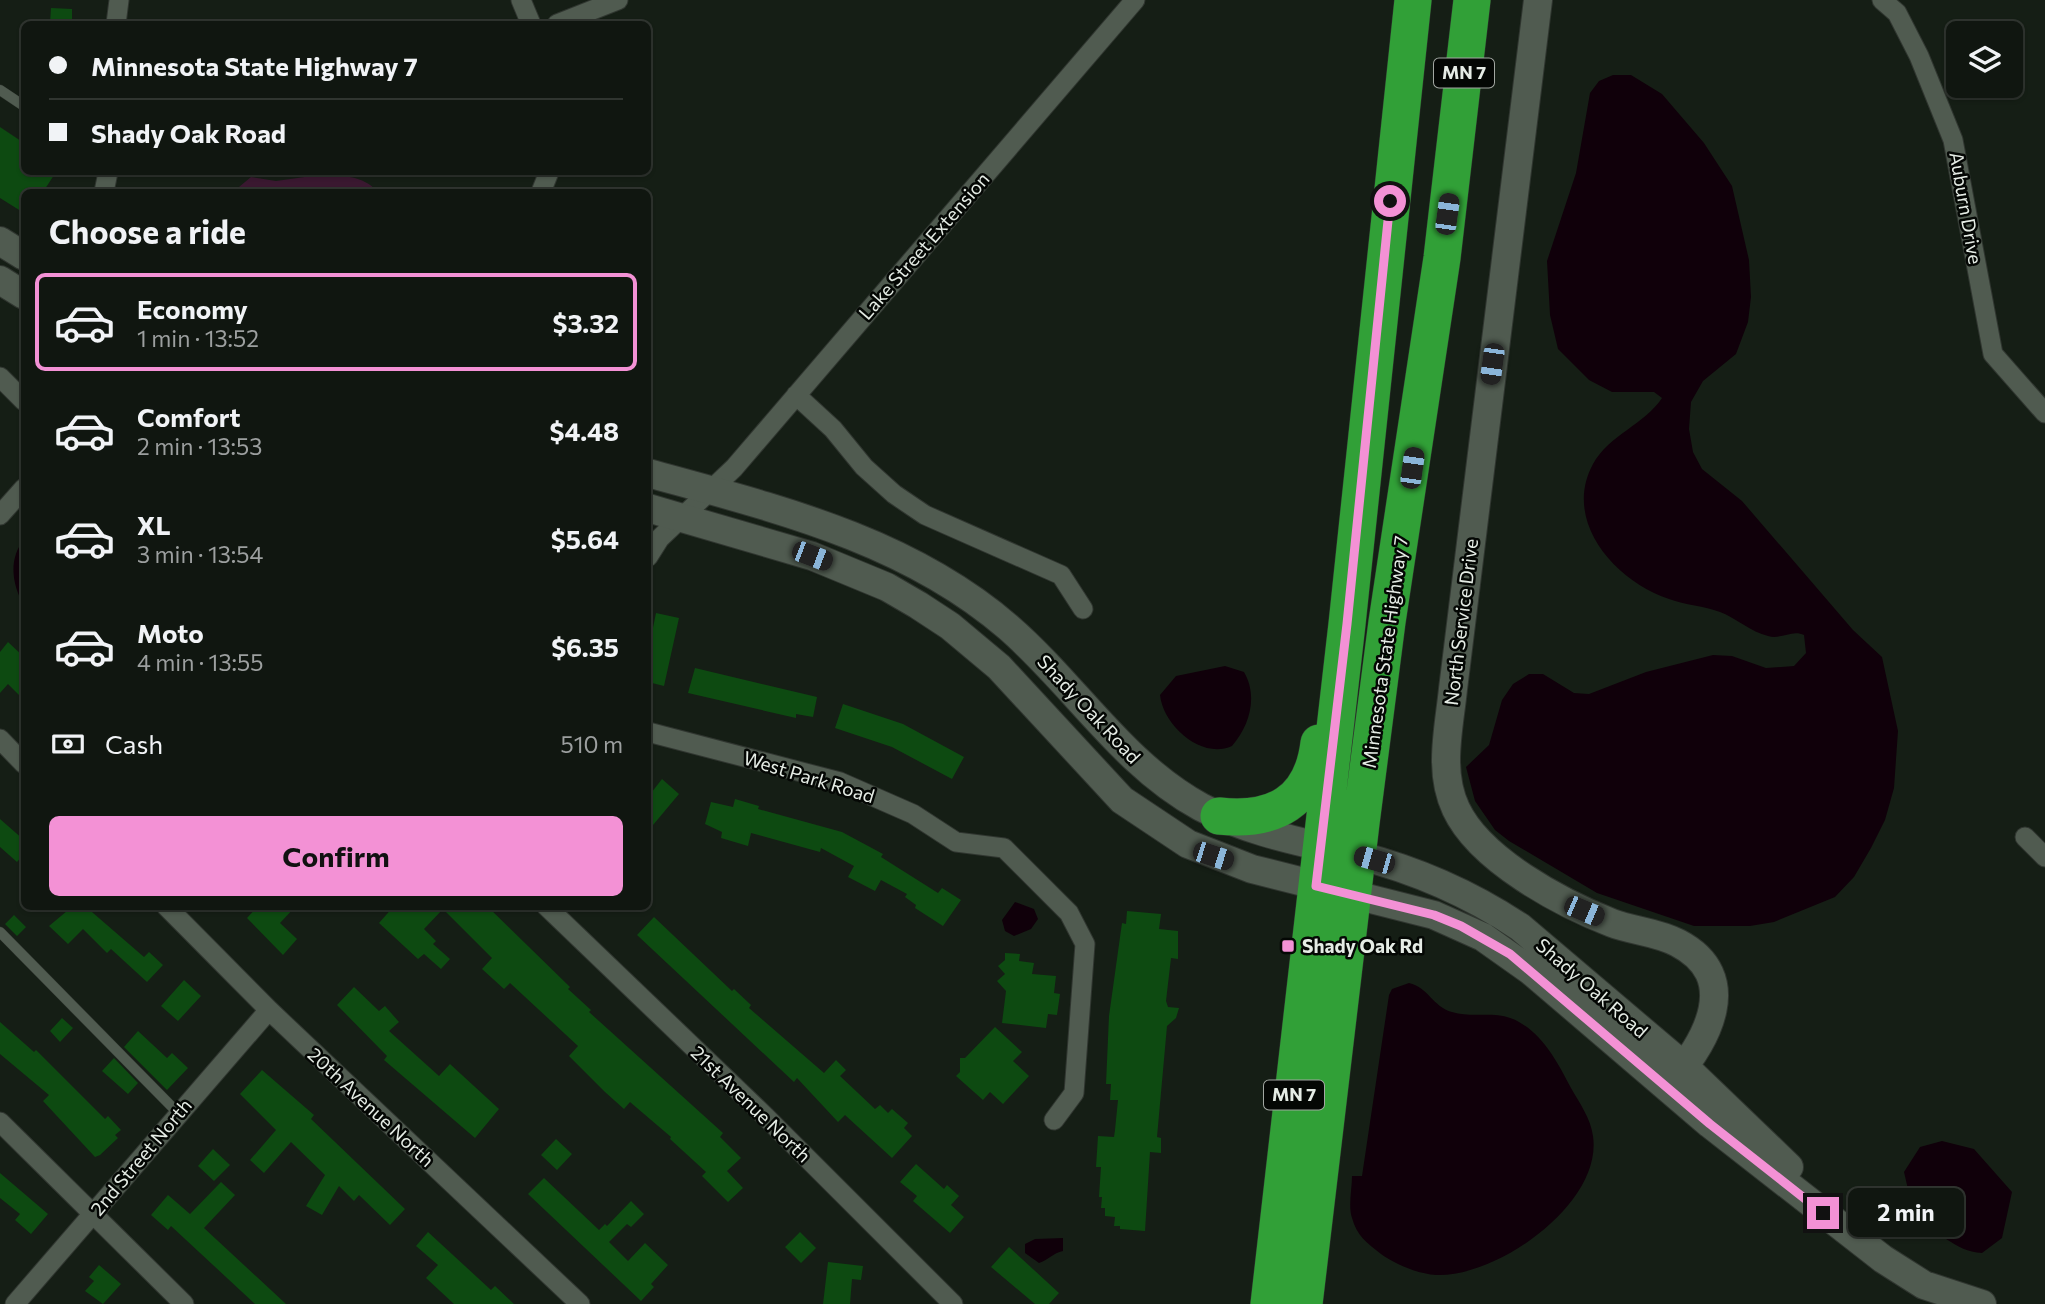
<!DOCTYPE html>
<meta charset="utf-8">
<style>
:root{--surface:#101610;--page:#191f19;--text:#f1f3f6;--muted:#9c9f9f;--line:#303530;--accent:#f391d5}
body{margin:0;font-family:Commissioner,sans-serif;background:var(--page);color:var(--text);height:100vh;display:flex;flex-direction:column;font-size:26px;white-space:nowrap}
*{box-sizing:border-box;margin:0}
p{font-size:23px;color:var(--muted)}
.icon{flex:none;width:38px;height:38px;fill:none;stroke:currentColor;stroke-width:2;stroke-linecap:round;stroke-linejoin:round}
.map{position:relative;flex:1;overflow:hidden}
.side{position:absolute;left:21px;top:189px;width:630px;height:721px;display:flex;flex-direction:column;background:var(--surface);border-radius:10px;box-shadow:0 2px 5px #0004,0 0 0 2px var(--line)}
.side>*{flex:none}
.hud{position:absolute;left:21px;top:21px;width:630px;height:154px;border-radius:10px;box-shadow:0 2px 5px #0004,0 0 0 2px var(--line);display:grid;align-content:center;height:154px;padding:0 28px;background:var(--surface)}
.tools{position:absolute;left:1946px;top:21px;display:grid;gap:14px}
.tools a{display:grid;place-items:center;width:77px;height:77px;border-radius:10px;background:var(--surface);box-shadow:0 2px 5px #0004,0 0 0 2px var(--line);font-size:35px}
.end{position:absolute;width:32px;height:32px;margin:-16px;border:9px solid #f391d5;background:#111;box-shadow:0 0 0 4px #111}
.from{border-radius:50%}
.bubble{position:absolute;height:49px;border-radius:10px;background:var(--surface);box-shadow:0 2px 5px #0004,0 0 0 2px var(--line);font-size:23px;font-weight:700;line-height:49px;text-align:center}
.car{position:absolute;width:21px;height:42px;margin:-21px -10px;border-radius:9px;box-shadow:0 0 5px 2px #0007;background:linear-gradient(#222 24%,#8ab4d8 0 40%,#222 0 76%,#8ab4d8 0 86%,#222 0)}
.hud b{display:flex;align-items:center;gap:24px;height:66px;font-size:26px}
.hud b+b{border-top:2px solid var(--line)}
.hud i{width:18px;height:18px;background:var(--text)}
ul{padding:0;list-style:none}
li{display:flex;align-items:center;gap:21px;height:98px;margin:0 14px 10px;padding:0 14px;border:4px solid transparent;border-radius:10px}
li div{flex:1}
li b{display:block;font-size:26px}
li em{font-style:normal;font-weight:700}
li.on{border-color:var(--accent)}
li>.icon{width:63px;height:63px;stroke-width:1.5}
h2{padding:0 28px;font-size:32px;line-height:84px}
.pay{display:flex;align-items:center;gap:18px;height:77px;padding:0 28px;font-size:26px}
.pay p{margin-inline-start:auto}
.cta{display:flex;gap:14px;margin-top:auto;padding:14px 28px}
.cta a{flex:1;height:80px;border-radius:10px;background:var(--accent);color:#111;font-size:28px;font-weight:700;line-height:80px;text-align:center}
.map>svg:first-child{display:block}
</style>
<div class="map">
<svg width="2045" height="1304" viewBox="0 0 2045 1304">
<rect width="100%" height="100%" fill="#151e15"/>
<path fill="#3a1830" d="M 319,175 C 341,175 363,175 378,192 L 233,192 L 251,177 L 276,181 Z"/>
<path fill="#10000a" d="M 1613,75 L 1631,75 L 1662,94 L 1704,143 L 1732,186 L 1749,260 L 1751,297 L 1748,322 L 1736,354 L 1703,381 L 1691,402 L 1689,429 L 1693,452 L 1702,469 L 1742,501 L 1853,630 L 1882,657 L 1898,731 L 1894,788 L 1885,820 L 1871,848 L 1854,877 L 1835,897 L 1774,922 L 1750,926 L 1694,926 L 1597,893 L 1509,841 L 1495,830 L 1475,801 L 1466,767 L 1489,745 L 1502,700 L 1513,684 L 1529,674 L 1543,674 L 1574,693 L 1589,694 L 1646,672 L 1713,655 L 1732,656 L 1766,668 L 1794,666 L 1806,653 L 1804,635 C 1792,629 1781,640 1768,636 C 1751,632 1736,618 1720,612 C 1704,606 1685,605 1669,599 C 1615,581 1562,521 1593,464 C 1609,435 1645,424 1662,398 L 1654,392 L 1612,392 L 1589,380 L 1558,349 L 1550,315 L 1547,261 L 1576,173 L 1590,93 L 1599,81 Z
M 24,539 L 24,606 C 12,584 8,560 24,539 Z
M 1225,666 L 1244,672 C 1258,696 1250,725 1232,746 C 1201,760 1163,725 1160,695 L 1176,676 Z
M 1015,902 L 1034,909 L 1038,919 L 1031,929 L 1014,936 L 1005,931 L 1002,920 Z
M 1409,983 C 1428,987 1433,1007 1452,1012 C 1475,1019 1497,1009 1519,1022 C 1544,1036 1558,1063 1571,1088 C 1579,1102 1591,1119 1593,1136 C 1603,1204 1496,1278 1436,1275 C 1418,1274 1395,1264 1381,1254 C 1367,1243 1357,1236 1352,1218 C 1348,1206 1352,1189 1352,1176 L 1362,1176 L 1389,995 L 1392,989 Z
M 1942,1141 L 1974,1149 L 2012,1192 L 2002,1238 L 1982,1253 C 1967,1252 1959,1247 1946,1239 C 1912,1218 1913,1210 1904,1172 L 1920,1147 Z
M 1063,1238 L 1063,1251 C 1053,1253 1048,1260 1039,1263 L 1025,1253 L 1025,1244 L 1035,1239 Z"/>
<path fill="#0d4a11" d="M 51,8 L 72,9 L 72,24 L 50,24 Z
M 0,127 L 24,143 L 24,172 L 56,172 L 43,192 L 24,192 L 24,213 L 0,198 Z
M 656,613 L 679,618 L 664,686 L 648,682 L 648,652 Z
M 8,642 L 24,657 L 24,700 L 8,684 L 0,693 L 0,652 Z
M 695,668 L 817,697 L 813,717 L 796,714 L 796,718 L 688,693 Z
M 843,704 L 903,724 L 964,757 L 952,779 L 892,747 L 835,728 Z
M 662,779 L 679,794 L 648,831 L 648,797 Z
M 735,799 L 759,806 L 758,809 L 842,832 L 883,854 L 881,857 L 938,893 L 942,888 L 961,900 L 943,926 L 915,908 L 916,905 L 905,897 L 907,894 L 881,880 L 875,891 L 848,877 L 854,866 L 821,848 L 820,852 L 751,833 L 748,846 L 721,838 L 722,832 L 705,824 L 711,802 L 733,807 Z
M 0,819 L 24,840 L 24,854 L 17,862 L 0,847 Z
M 73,906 L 85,906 L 144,957 L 149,952 L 163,965 L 147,982 L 111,949 L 107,953 L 83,929 L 68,944 L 49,926 Z
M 258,906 L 296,906 L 280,923 L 297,939 L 283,955 L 247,918 Z
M 394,906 L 487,906 L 570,987 L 568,989 L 591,1010 L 589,1012 L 723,1133 L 720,1137 L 741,1158 L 727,1171 L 743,1188 L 728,1202 L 702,1176 L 706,1172 L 670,1139 L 671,1137 L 630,1102 L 624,1109 L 605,1092 L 569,1056 L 578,1046 L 510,983 L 504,989 L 482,969 L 492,958 L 443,909 L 424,929 L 436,941 L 433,944 L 450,959 L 441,969 L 424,954 L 418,959 L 379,923 Z
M 1127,911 L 1161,914 L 1159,929 L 1178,931 L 1178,959 L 1171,958 L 1166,1001 L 1168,1007 L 1179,1008 L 1176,1018 L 1167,1026 L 1157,1137 L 1161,1138 L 1161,1153 L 1150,1152 L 1145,1231 L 1120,1229 L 1120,1226 L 1114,1226 L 1115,1217 L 1105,1216 L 1105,1208 L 1101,1208 L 1102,1197 L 1099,1197 L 1101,1167 L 1096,1167 L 1098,1136 L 1114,1137 L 1115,1130 L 1118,1100 L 1110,1100 L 1111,1084 L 1106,1084 L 1109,1016 L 1122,923 L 1126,924 Z
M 14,915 L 26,927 L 17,936 L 5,924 Z
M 654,917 L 732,991 L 734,989 L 751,1005 L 749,1008 L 824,1073 L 836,1060 L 846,1070 L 840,1076 L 875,1109 L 880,1105 L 888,1113 L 892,1109 L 908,1123 L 904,1128 L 912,1136 L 892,1158 L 845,1115 L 838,1122 L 797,1078 L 794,1082 L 637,935 Z
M 1005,953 L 1020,954 L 1019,961 L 1034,963 L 1032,974 L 1056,976 L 1054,993 L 1060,994 L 1057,1015 L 1048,1014 L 1046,1028 L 1002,1023 L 1006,991 L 997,981 L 1005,974 L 998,966 L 1005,960 Z
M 184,980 L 201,996 L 178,1021 L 161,1006 Z
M 354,987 L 379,1011 L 385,1006 L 399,1022 L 389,1031 L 439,1076 L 450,1064 L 499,1109 L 475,1138 L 384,1060 L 387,1056 L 337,1005 Z
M 62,1018 L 73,1028 L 60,1042 L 50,1031 Z
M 0,1022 L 34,1052 L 36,1050 L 105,1119 L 108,1116 L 121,1130 L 115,1135 L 118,1138 L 100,1155 L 95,1157 L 43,1101 L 49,1095 L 0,1054 Z
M 995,1027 L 1022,1052 L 1013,1061 L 1029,1076 L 1003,1104 L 990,1092 L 983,1100 L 956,1076 L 960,1072 L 960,1058 L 965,1058 Z
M 138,1031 L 167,1058 L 172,1053 L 188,1068 L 167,1090 L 124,1047 Z
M 114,1058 L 138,1083 L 128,1094 L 102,1071 Z
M 262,1070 L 314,1115 L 311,1119 L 405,1209 L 390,1225 L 359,1195 L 354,1201 L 339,1186 L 322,1215 L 306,1206 L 325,1175 L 291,1142 L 264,1173 L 250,1160 L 276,1130 L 240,1094 Z
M 556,1139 L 572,1154 L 557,1170 L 541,1155 Z
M 213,1149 L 230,1165 L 214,1181 L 198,1166 Z
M 916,1164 L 944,1189 L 947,1185 L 959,1196 L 951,1205 L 964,1217 L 950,1233 L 913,1201 L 917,1196 L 900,1182 Z
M 0,1173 L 48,1214 L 31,1234 L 15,1220 L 20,1214 L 0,1198 Z
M 544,1178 L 599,1230 L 605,1224 L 607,1226 L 631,1201 L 644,1214 L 631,1227 L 627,1224 L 609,1242 L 628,1261 L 645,1243 L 668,1265 L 651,1284 L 654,1287 L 641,1301 L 528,1194 Z
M 221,1182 L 235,1195 L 204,1228 L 286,1304 L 255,1304 L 171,1226 L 168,1230 L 151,1215 L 168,1195 L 190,1214 Z
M 428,1232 L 491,1290 L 495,1286 L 514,1304 L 454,1304 L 426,1278 L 438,1265 L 416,1246 Z
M 800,1232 L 816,1248 L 801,1263 L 785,1247 Z
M 1009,1247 L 1059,1293 L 1049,1304 L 1035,1304 L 991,1267 Z
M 828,1262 L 863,1266 L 861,1280 L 852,1279 L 850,1304 L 823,1304 Z
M 99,1265 L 121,1284 L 103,1304 L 85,1291 L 94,1281 L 89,1277 Z"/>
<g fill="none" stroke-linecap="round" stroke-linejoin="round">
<g stroke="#303630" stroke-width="11">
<path id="lane" d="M 0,90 L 24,106
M 0,932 L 178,1113"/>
</g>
<g stroke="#303630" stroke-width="21">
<path id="street" d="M 521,0 L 531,24
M 1882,0 L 1897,13 L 1919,56 L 1953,140 L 1993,354 L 2045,413
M 116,24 L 119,0
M 557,24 L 618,0
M 104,192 L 108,172
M 541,192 L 549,172
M 0,377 L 24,401
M 796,395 L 833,429 L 864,467 L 894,494 L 925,515 L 1061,575 L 1083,609
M 0,515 L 24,488
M 648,557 L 660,538 L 734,468 L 1135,0
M 648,732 L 840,782 L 913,814 L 956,842 L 1004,848 L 1069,913 L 1085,944 L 1074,1093 L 1054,1120
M 0,739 L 24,764
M 2025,837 L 2045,857
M 166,906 L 269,1010 L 580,1304
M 546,906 L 766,1117 L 953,1304
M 0,1122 L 184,1304
M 15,1304 L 269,1010"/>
</g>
<g stroke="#303630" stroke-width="30">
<path id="secondary" d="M 1538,0 L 1453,689 C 1449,729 1438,771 1456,809 C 1480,860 1561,903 1612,923 C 1633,931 1658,932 1678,943 C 1743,977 1707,1041 1672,1081
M 0,241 L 24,256
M 0,280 L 24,295
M 648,473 C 774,508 906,539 1008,627 C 1075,685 1122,764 1201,807 C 1250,833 1303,842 1357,855 C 1416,870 1469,893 1520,927 L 1685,1067 L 1789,1167
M 648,508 L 812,556 L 887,587 L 918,605 L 950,626 L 999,667 L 1122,800 L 1188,844 L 1252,869 L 1434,915 L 1483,937 L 1531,971 L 1710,1124 L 1883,1259 L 1924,1285 L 1982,1304"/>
</g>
<g stroke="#303630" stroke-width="38">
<path id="highway" d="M 1219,816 C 1274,822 1312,802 1319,743
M 1269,1304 L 1347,624 L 1413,0
M 1304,1304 L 1361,823 L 1387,622 L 1442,258 L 1472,0"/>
</g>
<use href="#lane" stroke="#505b50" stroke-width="10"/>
<use href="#street" stroke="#505b50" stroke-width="19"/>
<use href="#secondary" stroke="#505b50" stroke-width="28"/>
<use href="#highway" stroke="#31a037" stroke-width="37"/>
</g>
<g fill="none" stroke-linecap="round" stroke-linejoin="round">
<path stroke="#f391d5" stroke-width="9" d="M 1390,201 L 1347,624 L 1316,886 L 1434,915 L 1461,926 L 1510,954 L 1710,1124 L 1823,1213"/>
</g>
<rect fill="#f391d5" stroke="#040704" stroke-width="2.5" x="1281" y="939" width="14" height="14" rx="3.5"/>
<g text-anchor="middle" stroke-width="5" stroke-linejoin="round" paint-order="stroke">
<g fill="#040704" stroke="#a2a7a2" stroke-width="2">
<rect x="1434" y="58.5" width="60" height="29" rx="5"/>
<rect x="1264" y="1080.5" width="60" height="29" rx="5"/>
</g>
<g font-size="18" font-weight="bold" fill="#e5ece5">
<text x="1464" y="79">MN 7</text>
<text x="1294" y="1101">MN 7</text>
</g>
<g font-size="19" fill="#e5ece5" stroke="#040704">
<text transform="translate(1966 208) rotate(80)" y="7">Auburn Drive</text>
<text transform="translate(924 246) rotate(-49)" y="7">Lake Street Extension</text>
<text transform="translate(1461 622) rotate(-83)" y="7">North Service Drive</text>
<text transform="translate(1385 652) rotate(-82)" y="7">Minnesota State Highway 7</text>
<text transform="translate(1089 709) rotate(47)" y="7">Shady Oak Road</text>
<text transform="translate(809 777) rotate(17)" y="7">West Park Road</text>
<text transform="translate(1592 988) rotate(41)" y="7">Shady Oak Road</text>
<text transform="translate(751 1104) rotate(44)" y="7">21st Avenue North</text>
<text transform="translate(371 1107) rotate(43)" y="7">20th Avenue North</text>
<text transform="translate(141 1157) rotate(-50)" y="7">2nd Street North</text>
</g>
<g font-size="19" font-weight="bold" fill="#e5ece5" stroke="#040704" text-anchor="start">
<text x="1302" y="953">Shady Oak Rd</text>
</g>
</g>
</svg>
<div class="tools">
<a><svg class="icon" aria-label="layers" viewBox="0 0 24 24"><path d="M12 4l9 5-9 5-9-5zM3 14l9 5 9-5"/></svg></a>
</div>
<i class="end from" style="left:1390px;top:201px"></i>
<i class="end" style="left:1823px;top:1213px"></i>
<div class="bubble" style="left:1848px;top:1188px;width:116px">2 min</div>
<i class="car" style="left:1447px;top:214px;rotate:8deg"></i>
<i class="car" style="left:1492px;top:364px;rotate:188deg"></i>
<i class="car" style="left:1412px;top:468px;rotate:8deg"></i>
<i class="car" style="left:812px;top:556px;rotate:111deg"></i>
<i class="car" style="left:1213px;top:856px;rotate:108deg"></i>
<i class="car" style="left:1374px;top:860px;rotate:286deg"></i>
<i class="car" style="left:1584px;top:911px;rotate:113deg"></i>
<div class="hud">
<b><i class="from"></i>Minnesota State Highway 7</b>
<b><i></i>Shady Oak Road</b>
</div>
<section class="side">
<h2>Choose a ride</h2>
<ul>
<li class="on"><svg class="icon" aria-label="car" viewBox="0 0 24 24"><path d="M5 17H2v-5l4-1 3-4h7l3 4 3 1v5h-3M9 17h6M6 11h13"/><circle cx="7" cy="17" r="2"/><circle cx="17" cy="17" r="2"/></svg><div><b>Economy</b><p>1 min · 13:52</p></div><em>$3.32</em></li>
<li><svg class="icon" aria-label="car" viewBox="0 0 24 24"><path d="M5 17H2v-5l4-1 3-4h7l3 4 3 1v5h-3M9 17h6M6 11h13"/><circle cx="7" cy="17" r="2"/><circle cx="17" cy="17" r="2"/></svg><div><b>Comfort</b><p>2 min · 13:53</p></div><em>$4.48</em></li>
<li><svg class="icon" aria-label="car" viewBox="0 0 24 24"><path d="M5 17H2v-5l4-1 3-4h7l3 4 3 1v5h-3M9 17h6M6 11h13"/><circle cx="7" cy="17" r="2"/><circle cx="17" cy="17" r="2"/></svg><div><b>XL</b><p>3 min · 13:54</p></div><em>$5.64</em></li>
<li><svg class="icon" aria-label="car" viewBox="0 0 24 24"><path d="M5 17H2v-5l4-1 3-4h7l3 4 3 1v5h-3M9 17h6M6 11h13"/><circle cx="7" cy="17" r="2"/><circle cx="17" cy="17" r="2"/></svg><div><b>Moto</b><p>4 min · 13:55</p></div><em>$6.35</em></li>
</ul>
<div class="pay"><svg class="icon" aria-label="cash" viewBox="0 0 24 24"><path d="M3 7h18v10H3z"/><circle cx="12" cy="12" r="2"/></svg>Cash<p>510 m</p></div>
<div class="cta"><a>Confirm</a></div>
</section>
</div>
